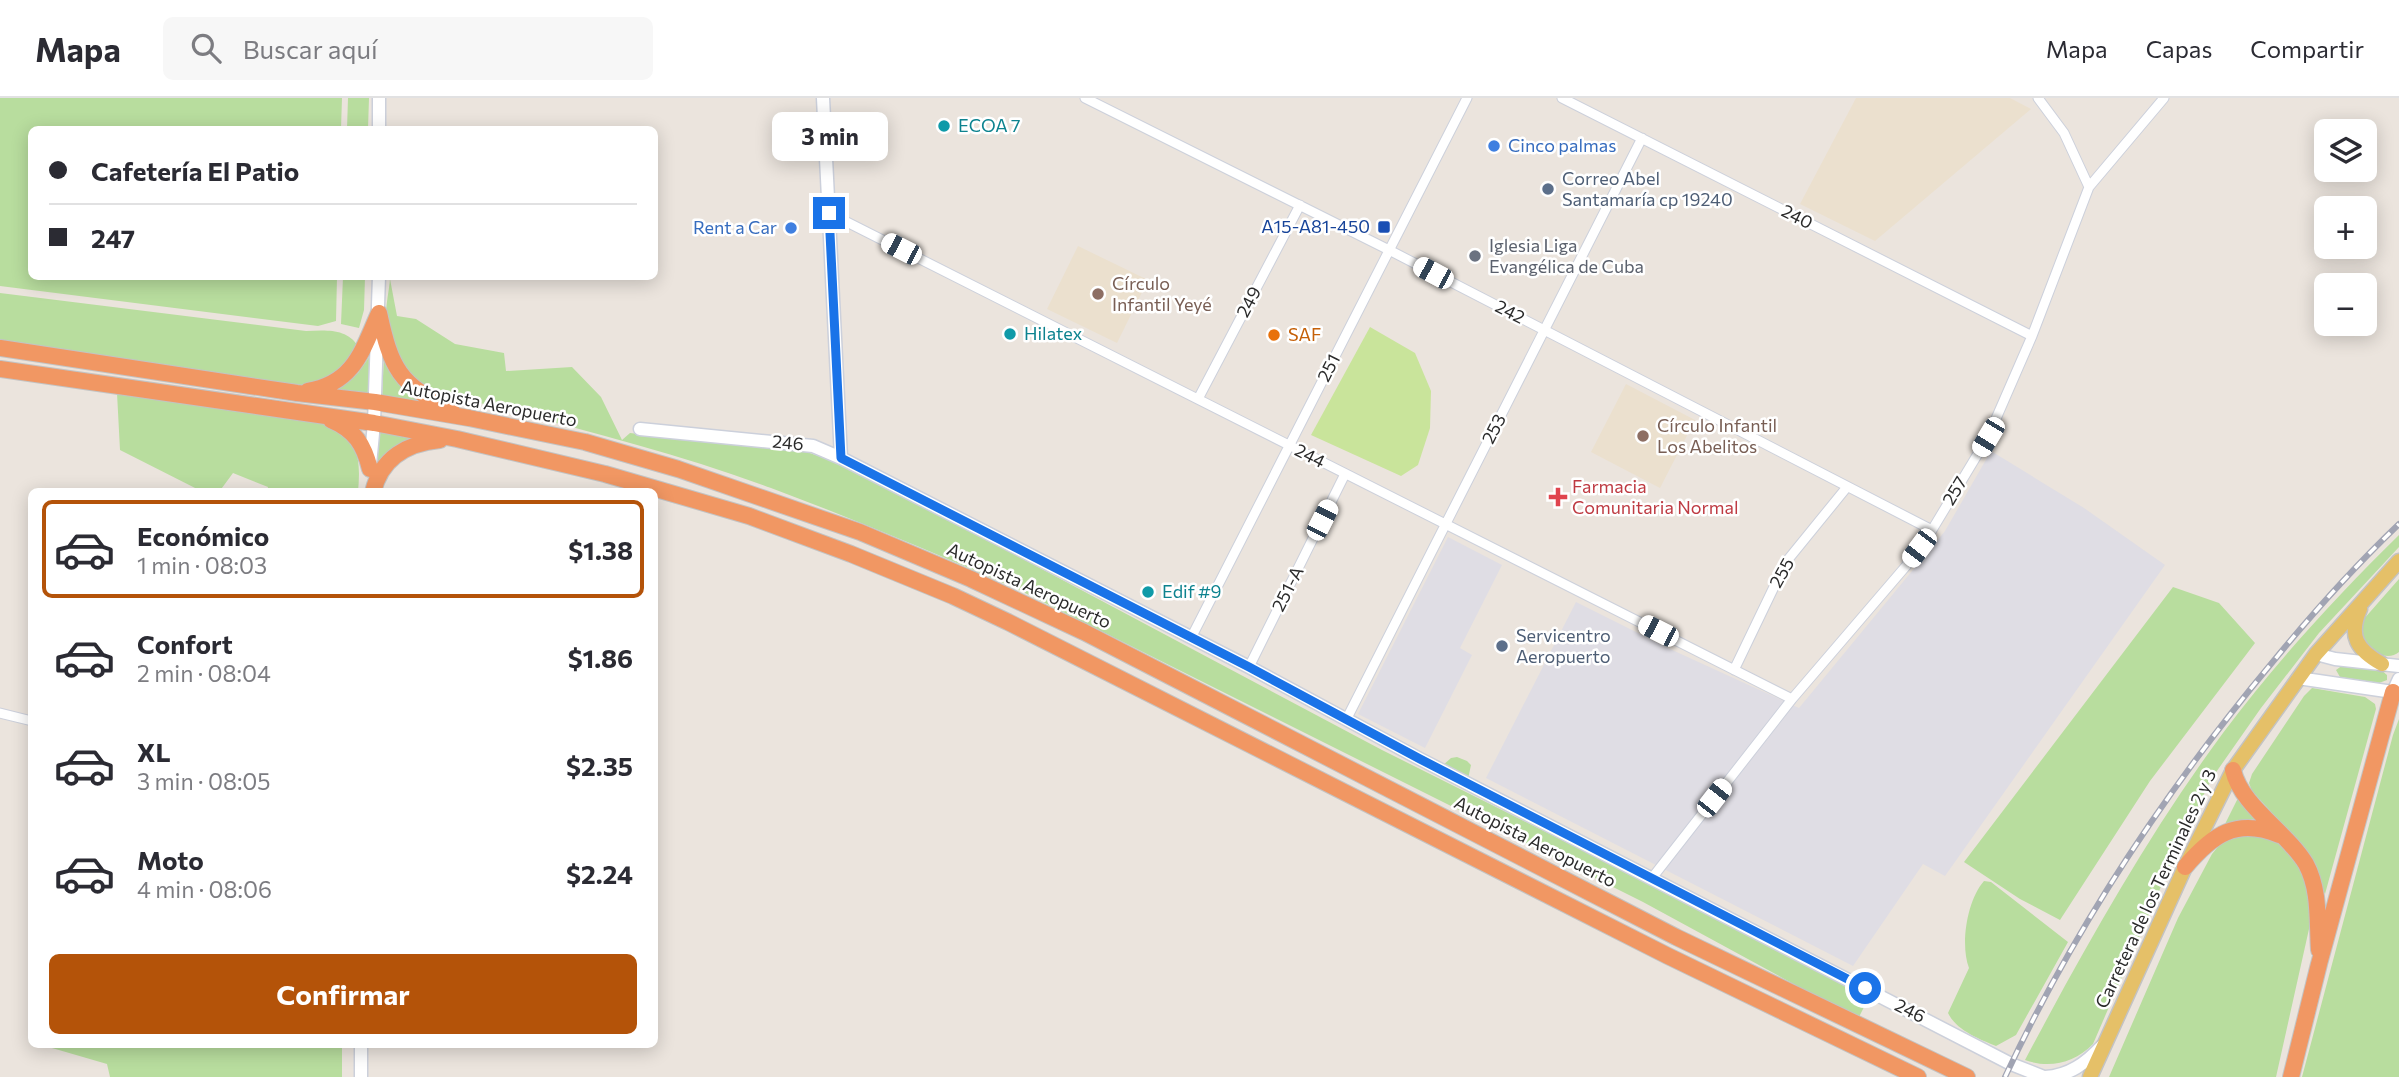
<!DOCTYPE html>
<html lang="es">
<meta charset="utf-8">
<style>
:root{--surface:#fff;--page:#f7f7f7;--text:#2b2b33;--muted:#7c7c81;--line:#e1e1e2;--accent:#b45309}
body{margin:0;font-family:Commissioner,sans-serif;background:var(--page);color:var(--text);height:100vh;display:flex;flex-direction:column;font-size:26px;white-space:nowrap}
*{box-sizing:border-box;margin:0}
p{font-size:23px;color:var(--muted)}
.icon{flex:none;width:38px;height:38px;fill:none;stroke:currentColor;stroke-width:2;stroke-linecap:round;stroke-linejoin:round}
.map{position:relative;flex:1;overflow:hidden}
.drawer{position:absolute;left:28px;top:390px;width:630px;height:560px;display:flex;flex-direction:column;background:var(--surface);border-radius:10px;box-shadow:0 4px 18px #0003}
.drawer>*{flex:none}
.banner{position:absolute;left:28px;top:28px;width:630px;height:154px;border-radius:10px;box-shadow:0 4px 18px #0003;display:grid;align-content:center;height:154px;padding:0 21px;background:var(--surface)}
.buttons{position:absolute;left:2314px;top:21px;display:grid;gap:14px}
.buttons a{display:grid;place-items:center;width:63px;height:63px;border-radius:10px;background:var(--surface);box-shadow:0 4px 18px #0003;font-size:35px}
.end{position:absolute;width:32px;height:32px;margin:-16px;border:9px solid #1a73e8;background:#fff;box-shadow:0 0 0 4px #fff}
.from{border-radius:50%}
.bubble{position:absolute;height:49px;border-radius:10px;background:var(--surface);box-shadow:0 4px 18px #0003;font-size:23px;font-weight:700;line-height:49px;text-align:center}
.car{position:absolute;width:21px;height:42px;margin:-21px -10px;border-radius:9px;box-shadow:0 0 5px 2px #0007;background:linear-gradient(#fff 24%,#345 0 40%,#fff 0 76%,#345 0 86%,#fff 0)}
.banner b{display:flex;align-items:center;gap:24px;height:66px;font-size:26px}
.banner b+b{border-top:2px solid var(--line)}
.banner i{width:18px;height:18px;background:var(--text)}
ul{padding:12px 0 0;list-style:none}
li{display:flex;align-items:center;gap:21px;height:98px;margin:0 14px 10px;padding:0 7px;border:4px solid transparent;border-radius:10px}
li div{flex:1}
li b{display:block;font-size:26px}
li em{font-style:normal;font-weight:700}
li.active{border-color:var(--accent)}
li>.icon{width:63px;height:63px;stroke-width:1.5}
.cta{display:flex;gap:14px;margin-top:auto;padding:14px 21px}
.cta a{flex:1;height:80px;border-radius:10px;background:var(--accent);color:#fff;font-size:28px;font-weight:700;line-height:80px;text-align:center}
header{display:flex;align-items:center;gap:42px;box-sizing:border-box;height:98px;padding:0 35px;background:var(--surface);border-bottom:2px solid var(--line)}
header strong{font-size:33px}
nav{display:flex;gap:38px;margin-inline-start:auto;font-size:24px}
.search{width:490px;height:63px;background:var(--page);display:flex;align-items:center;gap:18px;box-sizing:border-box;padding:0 24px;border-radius:10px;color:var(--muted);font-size:26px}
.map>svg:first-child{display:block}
</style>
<header>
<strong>Mapa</strong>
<div class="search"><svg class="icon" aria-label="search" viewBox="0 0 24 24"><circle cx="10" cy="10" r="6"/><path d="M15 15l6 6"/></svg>Buscar aquí</div>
<nav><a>Mapa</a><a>Capas</a><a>Compartir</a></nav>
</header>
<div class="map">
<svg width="2399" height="979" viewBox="0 0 2399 979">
<rect width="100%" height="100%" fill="#ebe4dd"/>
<path fill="#dfdde4" d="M 1991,353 L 2084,410 L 2165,467 L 1945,778 L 1923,766 L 1853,868 L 1486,680 L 1576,504 L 1670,551 L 1799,610 L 1945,433 Z
M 1448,439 L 1502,467 L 1460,550 L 1472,557 L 1425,650 L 1358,616 Z"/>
<path fill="#ebe0ce" d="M 1856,0 L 2010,0 L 2031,11 L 1875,143 L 1800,106 Z
M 1078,148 L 1148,182 L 1117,245 L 1047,211 Z
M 1626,286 L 1695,322 L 1660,390 L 1591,354 Z"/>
<path fill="#b8dd9e" d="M 0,0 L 342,0 L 341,31 L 32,32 L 32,178 L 337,179 L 336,223 L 318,228 L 0,188 Z
M 348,0 L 369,0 L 368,31 L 347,31 Z
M 343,179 L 365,179 L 364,212 L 359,230 L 341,226 Z
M 390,181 L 397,218 L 416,221 L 455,246 L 504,255 L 506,273 L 572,269 L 601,299 L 622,342 L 630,335 L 807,354 L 833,363 L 1010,454 L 1382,652 L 1770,846 L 1869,899 L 1858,921 L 1643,804 L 1017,491 C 936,455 854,421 771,390 C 662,350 547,323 434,293 C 406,277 394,259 387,227 C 384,213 389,195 390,181 Z
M 0,195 L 306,233 C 325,232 347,230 358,248 L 356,256 L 323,285 L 302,289 L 0,242 Z
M 384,256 L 433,309 L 382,300 Z
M 370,258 L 368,297 L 336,293 L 358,275 Z
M 117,295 L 318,324 C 324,326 334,328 339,332 C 361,346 360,371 358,394 L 267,394 L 268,389 L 233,375 L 219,394 L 203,394 L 120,352 Z
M 379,333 L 411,341 L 377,368 Z
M 2399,437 L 2399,449 L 2319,535 L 2261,610 L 2212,680 L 2182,740 L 2093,946 C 2074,965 2050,971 2025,962 C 2085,849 2147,738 2223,635 C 2276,564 2336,499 2399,437 Z
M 2399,481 L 2399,554 C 2390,562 2376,556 2366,551 L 2360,529 L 2363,522 Z
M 2173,489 L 2219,505 L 2255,545 L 2150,683 L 2060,822 L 2020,801 L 1964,764 Z
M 2343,567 L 2381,572 L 2387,577 L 2387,582 L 2379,585 L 2340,579 L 2336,572 Z
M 2312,590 L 2365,599 L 2375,606 L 2376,611 L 2325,796 L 2296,741 L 2252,693 L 2249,685 L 2252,676 L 2304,598 Z
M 2399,621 L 2399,979 L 2302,979 L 2393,637 Z
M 1457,659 L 1467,663 L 1471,667 L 1468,681 L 1442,668 L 1451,660 Z
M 2242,701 L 2261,721 L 2241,722 L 2225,726 L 2237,702 Z
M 2241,736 L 2276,741 L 2285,749 L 2300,770 L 2310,801 L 2309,831 L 2276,979 L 2109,979 L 2178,820 L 2212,756 L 2222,744 Z
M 1984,783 L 1991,784 L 2068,844 L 2016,937 L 1996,948 C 1979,941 1956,932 1948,915 L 1969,870 C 1960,847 1967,802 1984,783 Z
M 53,947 L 342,947 L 342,979 L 110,979 L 107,966 L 52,950 Z"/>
<path fill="#c9e49b" d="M 1370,229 L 1415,255 L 1431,293 L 1430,330 L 1418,367 L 1401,378 L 1311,337 Z"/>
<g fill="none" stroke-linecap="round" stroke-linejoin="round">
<g stroke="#ccd0db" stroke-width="11">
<path id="street" d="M 1085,0 L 1389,152 L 1932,432
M 1562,0 L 2032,238
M 2038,0 L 2064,35 L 2089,89
M 829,115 L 1792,601
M 1198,301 L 1300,107
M 1191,540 L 1467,0
M 1249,569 L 1345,376
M 1734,572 L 1786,464 L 1847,389
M 0,615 L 32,623
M 1346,622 L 1642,40
M 1652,780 L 1792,601 L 1906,468 L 1932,432 L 1988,339 L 2032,238 L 2089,89 L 2164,0"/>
</g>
<g stroke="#ccd0db" stroke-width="15">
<path id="secondary" d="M 379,0 L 379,32
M 823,0 L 841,360
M 640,331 L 813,348 L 841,360 L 1249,569 L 1420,661 L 2011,966 L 2044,979
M 370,367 L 374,325 L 379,178
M 2316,556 L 2335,561 L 2399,568
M 2298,580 L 2393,594 L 2399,581
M 361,947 L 361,979
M 2045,979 C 2069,978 2086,965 2102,948"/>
</g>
<g stroke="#c3c3c3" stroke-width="17">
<path id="primary" d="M 2360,511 C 2348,538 2357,552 2382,566
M 2090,979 L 2185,769 L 2233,672 L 2316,556 L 2399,463"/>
</g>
<g stroke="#c3c3c3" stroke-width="18">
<path id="highway" d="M 379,215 C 391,270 399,287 451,311
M 0,250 L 297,295 L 375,304 L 469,320 L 585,344 L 678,371 L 860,434 L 971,481 L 1084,534 L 1676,839 L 1967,979
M 0,271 L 374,325 L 457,341 L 605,376 L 749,418 L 851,456 L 953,498 L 1008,524 L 1668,858 L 1918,979
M 308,293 C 354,285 362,253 379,215
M 331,322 C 355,332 364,347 370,371
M 373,394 C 381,360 408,345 440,342
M 2233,672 C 2241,708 2287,734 2306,766 C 2320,792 2317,823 2319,852
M 2185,769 C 2212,737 2237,719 2279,737
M 2291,979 L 2319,866 L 2393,594"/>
</g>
<use href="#street" stroke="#fff" stroke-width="9"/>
<use href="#secondary" stroke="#fff" stroke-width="12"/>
<use href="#primary" stroke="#e5c068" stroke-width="14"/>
<use href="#highway" stroke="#f19763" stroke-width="16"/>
<g stroke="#a1a4b3" stroke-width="6">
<path id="rail" d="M 2005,979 C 2074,831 2166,692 2271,566 C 2311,517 2353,470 2399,426"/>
</g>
<use href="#rail" stroke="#fff" stroke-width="3.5" stroke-dasharray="10" stroke-linecap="butt"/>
</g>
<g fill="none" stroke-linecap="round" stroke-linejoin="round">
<path stroke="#1a73e8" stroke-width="9" d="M 829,115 L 841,360 L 1249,569 L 1420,661 L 1865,890"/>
</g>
<g fill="#0f9aa8" stroke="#fff" stroke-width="2.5">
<circle cx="944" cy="28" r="7"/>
<circle cx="1010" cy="236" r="7"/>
<circle cx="1148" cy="494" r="7"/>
</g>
<g fill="#3f7fe0" stroke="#fff" stroke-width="2.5">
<circle cx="1494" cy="48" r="7"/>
<circle cx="791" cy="130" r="7"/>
</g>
<g fill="#5c6f8a" stroke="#fff" stroke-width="2.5">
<circle cx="1548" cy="91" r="7"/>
<circle cx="1502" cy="548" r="7"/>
</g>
<rect fill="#1a4fb4" stroke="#fff" stroke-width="2.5" x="1377" y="122" width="14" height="14" rx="3.5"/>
<circle fill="#6b7280" stroke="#fff" stroke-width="2.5" cx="1475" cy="158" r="7"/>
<g fill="#8d6e63" stroke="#fff" stroke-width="2.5">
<circle cx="1098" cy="196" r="7"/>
<circle cx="1643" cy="338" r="7"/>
</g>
<circle fill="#e8710a" stroke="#fff" stroke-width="2.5" cx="1274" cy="237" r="7"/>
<path fill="#e0444e" stroke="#fff" stroke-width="2.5" d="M1554.5 388.5h7v7h7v7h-7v7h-7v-7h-7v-7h7z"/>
<g text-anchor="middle" stroke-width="5" stroke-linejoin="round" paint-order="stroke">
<g font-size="18" fill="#0d838f" stroke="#fff" text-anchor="start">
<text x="958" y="34">ECOA 7</text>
<text x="1024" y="242">Hilatex</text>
<text x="1162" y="500">Edif #9</text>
</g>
<g font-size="18" fill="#366cbe" stroke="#fff" text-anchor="start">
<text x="1508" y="54">Cinco palmas</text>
<text x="777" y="136" text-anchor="end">Rent a Car</text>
</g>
<g font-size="18" fill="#4e5e75" stroke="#fff" text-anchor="start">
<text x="1562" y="87">Correo Abel<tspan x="1562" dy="21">Santamaría cp 19240</tspan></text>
<text x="1516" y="544">Servicentro<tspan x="1516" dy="21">Aeropuerto</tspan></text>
</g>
<g font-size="18" fill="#2a2a2a" stroke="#fff">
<text transform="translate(1797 119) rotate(27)" y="6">240</text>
<text transform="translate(1249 204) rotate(-62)" y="6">249</text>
<text transform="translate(1510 214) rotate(27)" y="6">242</text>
<text transform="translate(1329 270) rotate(-63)" y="6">251</text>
<text transform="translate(489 306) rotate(11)" y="6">Autopista Aeropuerto</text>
<text transform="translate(1494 331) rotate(-63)" y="6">253</text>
<text transform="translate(788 345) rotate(5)" y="6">246</text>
<text transform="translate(1310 358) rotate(27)" y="6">244</text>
<text transform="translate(1955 393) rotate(-59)" y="6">257</text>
<text transform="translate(1782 475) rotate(-61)" y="6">255</text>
<text transform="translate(1029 488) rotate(25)" y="6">Autopista Aeropuerto</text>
<text transform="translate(1288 491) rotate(-63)" y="6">251-A</text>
<text transform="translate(1535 744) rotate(27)" y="6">Autopista Aeropuerto</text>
<text transform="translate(2156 791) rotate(-65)" y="6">Carretera de los Terminales 2 y 3</text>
<text transform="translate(1910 913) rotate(27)" y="6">246</text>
</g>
<g font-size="18" fill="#164399" stroke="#fff" text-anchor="end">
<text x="1370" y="135">A15-A81-450</text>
</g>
<g font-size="18" fill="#5b616d" stroke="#fff" text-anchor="start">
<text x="1489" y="154">Iglesia Liga<tspan x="1489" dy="21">Evangélica de Cuba</tspan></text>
</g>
<g font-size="18" fill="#785e54" stroke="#fff" text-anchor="start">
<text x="1112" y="192">Círculo<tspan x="1112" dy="21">Infantil Yeyé</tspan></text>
<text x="1657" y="334">Círculo Infantil<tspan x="1657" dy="21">Los Abelitos</tspan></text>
</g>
<g font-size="18" fill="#c56008" stroke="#fff" text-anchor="start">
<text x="1288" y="243">SAF</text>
</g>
<g font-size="18" fill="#be3a42" stroke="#fff" text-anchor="start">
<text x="1572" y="395">Farmacia<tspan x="1572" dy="21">Comunitaria Normal</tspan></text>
</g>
</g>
</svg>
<div class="buttons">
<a><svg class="icon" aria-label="layers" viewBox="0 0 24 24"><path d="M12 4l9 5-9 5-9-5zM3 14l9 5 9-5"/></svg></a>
<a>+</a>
<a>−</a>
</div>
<i class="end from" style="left:1865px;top:890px"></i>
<i class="end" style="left:829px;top:115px"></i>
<div class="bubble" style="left:772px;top:14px;width:116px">3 min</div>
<i class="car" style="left:901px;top:151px;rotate:297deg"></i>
<i class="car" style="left:1433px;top:175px;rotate:298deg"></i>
<i class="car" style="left:1988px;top:339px;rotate:211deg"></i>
<i class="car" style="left:1322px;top:422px;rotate:27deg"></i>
<i class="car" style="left:1919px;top:450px;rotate:217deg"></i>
<i class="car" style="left:1658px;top:533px;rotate:297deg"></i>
<i class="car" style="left:1714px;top:700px;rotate:38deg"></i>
<div class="banner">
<b><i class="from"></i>Cafetería El Patio</b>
<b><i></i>247</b>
</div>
<section class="drawer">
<ul>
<li class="active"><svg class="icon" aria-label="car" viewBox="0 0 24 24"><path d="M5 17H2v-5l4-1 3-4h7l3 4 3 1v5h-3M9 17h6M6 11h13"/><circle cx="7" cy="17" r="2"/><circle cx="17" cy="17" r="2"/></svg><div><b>Económico</b><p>1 min · 08:03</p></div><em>$1.38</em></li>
<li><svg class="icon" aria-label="car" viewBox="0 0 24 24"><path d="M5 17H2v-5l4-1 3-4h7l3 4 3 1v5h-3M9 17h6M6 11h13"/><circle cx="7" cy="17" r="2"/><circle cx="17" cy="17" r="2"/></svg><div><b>Confort</b><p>2 min · 08:04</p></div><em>$1.86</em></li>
<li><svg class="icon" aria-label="car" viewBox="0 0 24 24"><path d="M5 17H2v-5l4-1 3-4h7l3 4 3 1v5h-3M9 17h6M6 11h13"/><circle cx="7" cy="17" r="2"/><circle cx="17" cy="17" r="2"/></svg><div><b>XL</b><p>3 min · 08:05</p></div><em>$2.35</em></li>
<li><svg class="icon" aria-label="car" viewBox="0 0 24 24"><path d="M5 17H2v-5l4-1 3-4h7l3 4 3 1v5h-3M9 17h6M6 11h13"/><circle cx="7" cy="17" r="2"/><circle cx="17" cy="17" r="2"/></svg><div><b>Moto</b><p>4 min · 08:06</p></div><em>$2.24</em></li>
</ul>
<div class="cta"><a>Confirmar</a></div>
</section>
</div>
